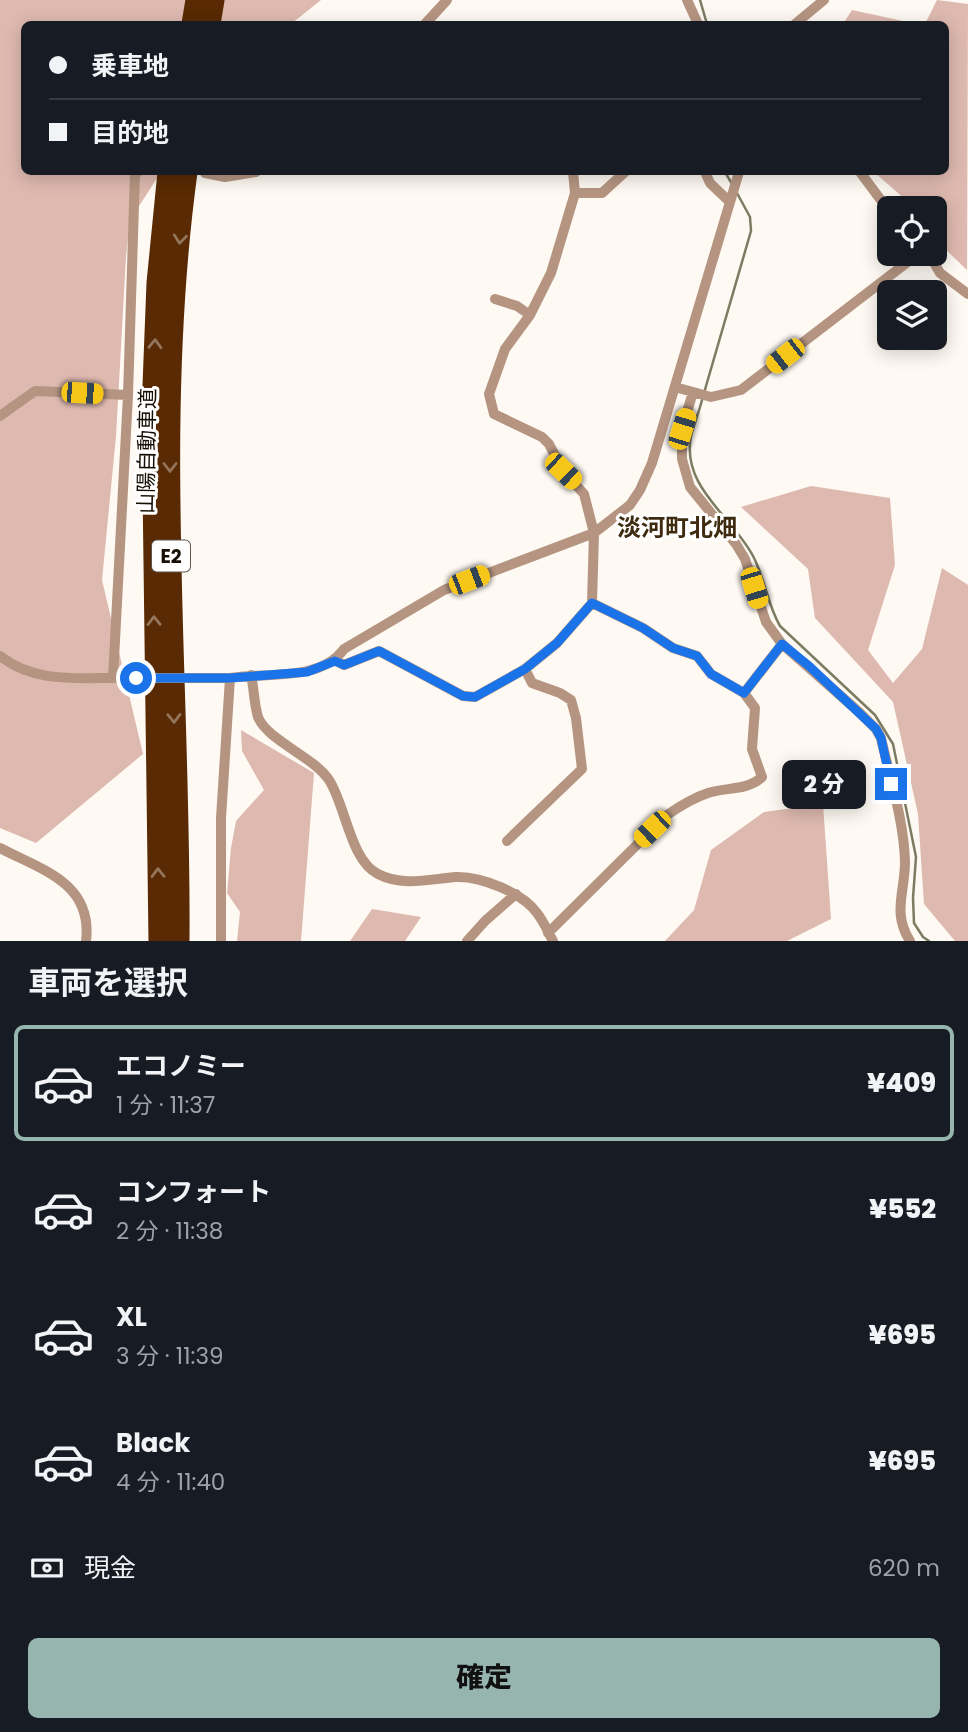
<!DOCTYPE html>
<html lang="ja">
<meta charset="utf-8">
<style>
:root{--surface:#171b24;--page:#20242c;--text:#f1f3f6;--muted:#9ea1a6;--line:#363941;--accent:#97b5af}
body{margin:0;font-family:Poppins,"Noto Sans JP",sans-serif;background:var(--page);color:var(--text);height:100vh;display:flex;flex-direction:column;font-size:26px;white-space:nowrap}
*{box-sizing:border-box;margin:0}
p{font-size:23px;color:var(--muted)}
.icon{flex:none;width:38px;height:38px;fill:none;stroke:currentColor;stroke-width:2;stroke-linecap:round;stroke-linejoin:round}
.map{position:relative;height:941px;overflow:hidden}
.drawer{display:flex;flex-direction:column;background:var(--surface);flex:1}
.drawer>*{flex:none}
.hud{position:absolute;left:21px;top:21px;width:928px;height:154px;border-radius:10px;box-shadow:0 4px 18px #0003;display:grid;align-content:center;height:154px;padding:0 28px;background:var(--surface)}
.tools{position:absolute;left:877px;top:196px;display:grid;gap:14px}
.tools a{display:grid;place-items:center;width:70px;height:70px;border-radius:10px;background:var(--surface);box-shadow:0 4px 18px #0003;font-size:35px}
.end{position:absolute;width:32px;height:32px;margin:-16px;border:9px solid #1a73e8;background:#fff;box-shadow:0 0 0 4px #fff}
.from{border-radius:50%}
.bubble{position:absolute;height:49px;border-radius:10px;background:var(--surface);box-shadow:0 4px 18px #0003;font-size:23px;font-weight:800;line-height:49px;text-align:center}
.car{position:absolute;width:21px;height:42px;margin:-21px -10px;border-radius:9px;box-shadow:0 0 5px 2px #0007;background:linear-gradient(#f5c518 24%,#345 0 40%,#f5c518 0 76%,#345 0 86%,#f5c518 0)}
.hud b{display:flex;align-items:center;gap:24px;height:66px;font-size:26px}
.hud b+b{border-top:2px solid var(--line)}
.hud i{width:18px;height:18px;background:var(--text)}
ul{padding:0;list-style:none}
li{display:flex;align-items:center;gap:21px;height:116px;margin:0 14px 10px;padding:0 14px;border:4px solid transparent;border-radius:10px}
li div{flex:1}
li b{display:block;font-size:26px}
li em{font-style:normal;font-weight:800}
li.active{border-color:var(--accent)}
li>.icon{width:63px;height:63px;stroke-width:1.5}
h2{padding:0 28px;font-size:32px;line-height:84px}
.pay{display:flex;align-items:center;gap:18px;height:77px;padding:0 28px;font-size:26px}
.pay p{margin-inline-start:auto}
.action{display:flex;gap:14px;margin-top:auto;padding:14px 28px}
.action a{flex:1;height:80px;border-radius:10px;background:var(--accent);color:#111;font-size:28px;font-weight:800;line-height:80px;text-align:center}
.map>svg:first-child{display:block}
</style>
<div class="map">
<svg width="968" height="941" viewBox="0 0 968 941">
<rect width="100%" height="100%" fill="#fef9f2"/>
<path fill="#deb9b0" d="M 0,0 L 321,0 L 291,24 L 24,24 L 24,172 L 161,172 L 130,220 L 126,257 L 116,436 L 102,580 L 143,754 L 36,843 L 0,828 Z
M 937,0 L 968,4 L 967,270 L 942,246 L 945,228 L 935,222 L 934,208 L 915,208 L 874,172 L 945,172 L 945,24 L 925,24 Z
M 852,10 L 917,24 L 843,24 Z
M 811,486 L 890,498 L 895,565 L 868,650 L 893,683 L 922,649 L 942,568 L 968,585 L 968,941 L 955,941 L 924,904 L 918,814 L 893,702 L 815,618 L 808,569 L 741,507 Z
M 241,730 L 314,773 L 301,941 L 237,941 L 240,912 L 227,893 L 231,848 L 236,821 L 264,790 L 242,751 Z
M 823,804 L 831,919 L 787,941 L 665,941 L 694,910 L 711,850 L 764,812 Z
M 372,909 L 421,917 L 405,941 L 350,941 Z"/>
<g fill="none" stroke-linecap="round" stroke-linejoin="round">
<path stroke="#7c7c62" stroke-width="2.5" d="M 700,0 L 707,24
M 725,172 L 732,184
M 704,393 L 751,231 L 750,217 L 737,193
M 702,400 C 699,412 694,424 691,436 C 681,487 732,516 753,556 C 765,578 767,604 780,626 L 875,715 L 893,744 L 916,857 L 913,898 L 914,923 L 923,937 L 929,941"/>
<path stroke="#b59582" stroke-width="10" d="M 687,0 L 698,24
M 425,24 L 447,0
M 795,24 L 824,0
M 705,172 L 710,183 L 730,202
M 860,172 L 889,211
M 205,173 L 225,177 L 256,172
M 575,193 L 602,193 L 625,172
M 929,254 L 940,273 L 968,294
M 495,299 L 517,306 L 530,315 L 551,273 L 575,193 L 573,172
M 530,315 L 505,349 L 489,394 L 494,414 L 542,437 L 549,444 L 563,471 L 584,494 L 594,533 L 592,603 L 643,628 L 673,648 L 697,656 L 711,674 L 744,693 L 755,708 L 752,749 L 762,777 C 747,791 726,787 708,793 C 693,798 680,806 667,815 L 548,933
M 675,387 L 711,397 L 741,390 L 918,254
M 693,392 L 682,429 L 682,459 L 690,487 L 736,544 L 745,559 L 766,622 L 782,644 L 859,712 L 876,729 L 881,738 C 890,778 904,821 905,862 C 905,892 892,913 910,941
M 0,416 L 35,391 L 128,395
M 0,656 C 33,682 73,678 113,678 L 128,395 L 135,173 L 138,172
M 336,661 L 344,665 L 379,651 L 463,696 L 475,697 L 525,669 L 557,643 L 592,603
M 251,675 C 254,688 254,704 258,717 C 267,740 314,757 329,780 C 346,806 350,860 378,874 C 403,887 430,879 456,877 C 481,876 523,893 537,913 C 544,922 548,932 553,941
M 744,693 L 782,644
M 507,841 L 582,769 L 576,718 L 571,700 L 560,693 L 532,683 L 525,669
M 0,848 C 42,870 93,883 86,941
M 221,941 L 221,818 L 230,678 C 266,672 320,682 344,649 L 444,590 L 594,533 L 630,505 L 640,490 L 652,463 L 739,172
M 467,941 L 485,921 L 516,894"/>
<path stroke="#592a03" stroke-width="21" d="M 192,24 L 196,0
M 210,24 L 214,0
M 159,941 L 152,411 L 157,283 L 168,172
M 179,941 C 181,685 152,427 187,172"/>
<path stroke="#b59582" stroke-width="10" d="M 113,678 L 230,678"/>
</g>
<defs><path id="oneway-chevron" d="M-2-3.5L2.5 0L-2 3.5" fill="none" stroke-width="1.6" stroke-linecap="round" stroke-linejoin="round" transform="scale(1.75)"/></defs>
<g stroke="#93755b">
<use href="#oneway-chevron" transform="translate(180 239) rotate(96)"/>
<use href="#oneway-chevron" transform="translate(155 344) rotate(-88)"/>
<use href="#oneway-chevron" transform="translate(170 467) rotate(90)"/>
<use href="#oneway-chevron" transform="translate(154 621) rotate(-91)"/>
<use href="#oneway-chevron" transform="translate(174 718) rotate(89)"/>
<use href="#oneway-chevron" transform="translate(158 873) rotate(-91)"/>
</g>
<g fill="none" stroke-linecap="round" stroke-linejoin="round">
<path stroke="#1a73e8" stroke-width="9" d="M 136,678 L 230,678 L 307,672 L 335,661 L 344,665 L 379,651 L 463,696 L 475,697 L 525,669 L 557,643 L 592,603 L 643,628 L 673,648 L 697,656 L 711,674 L 744,693 L 782,644 L 809,666 L 876,729 L 881,738 L 891,784"/>
</g>
<g text-anchor="middle" stroke-width="6" stroke-linejoin="round" paint-order="stroke">
<rect fill="#fff" stroke="#5d5750" stroke-width="2" x="152" y="540.5" width="38" height="31" rx="5"/>
<g font-size="19" font-weight="bold" fill="#170f05">
<text x="171" y="563">E2</text>
</g>
<g font-size="21" fill="#170f05" stroke="#fff">
<text transform="translate(147 451) rotate(-89)" y="7">山陽自動車道</text>
</g>
<g font-size="24" font-weight="bold" fill="#3e2b10" stroke="#fff">
<text x="677" y="536">淡河町北畑</text>
</g>
</g>
</svg>
<div class="tools">
<a><svg class="icon" aria-label="locate" viewBox="0 0 24 24"><circle cx="12" cy="12" r="6"/><path d="M12 2v4M12 18v4M2 12h4M18 12h4"/></svg></a>
<a><svg class="icon" aria-label="layers" viewBox="0 0 24 24"><path d="M12 4l9 5-9 5-9-5zM3 14l9 5 9-5"/></svg></a>
</div>
<i class="end from" style="left:136px;top:678px"></i>
<i class="end" style="left:891px;top:784px"></i>
<div class="bubble" style="left:782px;top:760px;width:84px">2 分</div>
<i class="car" style="left:785px;top:356px;rotate:232deg"></i>
<i class="car" style="left:82px;top:393px;rotate:93deg"></i>
<i class="car" style="left:682px;top:429px;rotate:17deg"></i>
<i class="car" style="left:563px;top:471px;rotate:134deg"></i>
<i class="car" style="left:469px;top:580px;rotate:69deg"></i>
<i class="car" style="left:754px;top:588px;rotate:163deg"></i>
<i class="car" style="left:652px;top:829px;rotate:226deg"></i>
<div class="hud">
<b><i class="from"></i>乗車地</b>
<b><i></i>目的地</b>
</div>
</div>
<section class="drawer">
<h2>車両を選択</h2>
<ul>
<li class="active"><svg class="icon" aria-label="car" viewBox="0 0 24 24"><path d="M5 17H2v-5l4-1 3-4h7l3 4 3 1v5h-3M9 17h6M6 11h13"/><circle cx="7" cy="17" r="2"/><circle cx="17" cy="17" r="2"/></svg><div><b>エコノミー</b><p>1 分 · 11:37</p></div><em>¥409</em></li>
<li><svg class="icon" aria-label="car" viewBox="0 0 24 24"><path d="M5 17H2v-5l4-1 3-4h7l3 4 3 1v5h-3M9 17h6M6 11h13"/><circle cx="7" cy="17" r="2"/><circle cx="17" cy="17" r="2"/></svg><div><b>コンフォート</b><p>2 分 · 11:38</p></div><em>¥552</em></li>
<li><svg class="icon" aria-label="car" viewBox="0 0 24 24"><path d="M5 17H2v-5l4-1 3-4h7l3 4 3 1v5h-3M9 17h6M6 11h13"/><circle cx="7" cy="17" r="2"/><circle cx="17" cy="17" r="2"/></svg><div><b>XL</b><p>3 分 · 11:39</p></div><em>¥695</em></li>
<li><svg class="icon" aria-label="car" viewBox="0 0 24 24"><path d="M5 17H2v-5l4-1 3-4h7l3 4 3 1v5h-3M9 17h6M6 11h13"/><circle cx="7" cy="17" r="2"/><circle cx="17" cy="17" r="2"/></svg><div><b>Black</b><p>4 分 · 11:40</p></div><em>¥695</em></li>
</ul>
<div class="pay"><svg class="icon" aria-label="cash" viewBox="0 0 24 24"><path d="M3 7h18v10H3z"/><circle cx="12" cy="12" r="2"/></svg>現金<p>620 m</p></div>
<div class="action"><a>確定</a></div>
</section>
